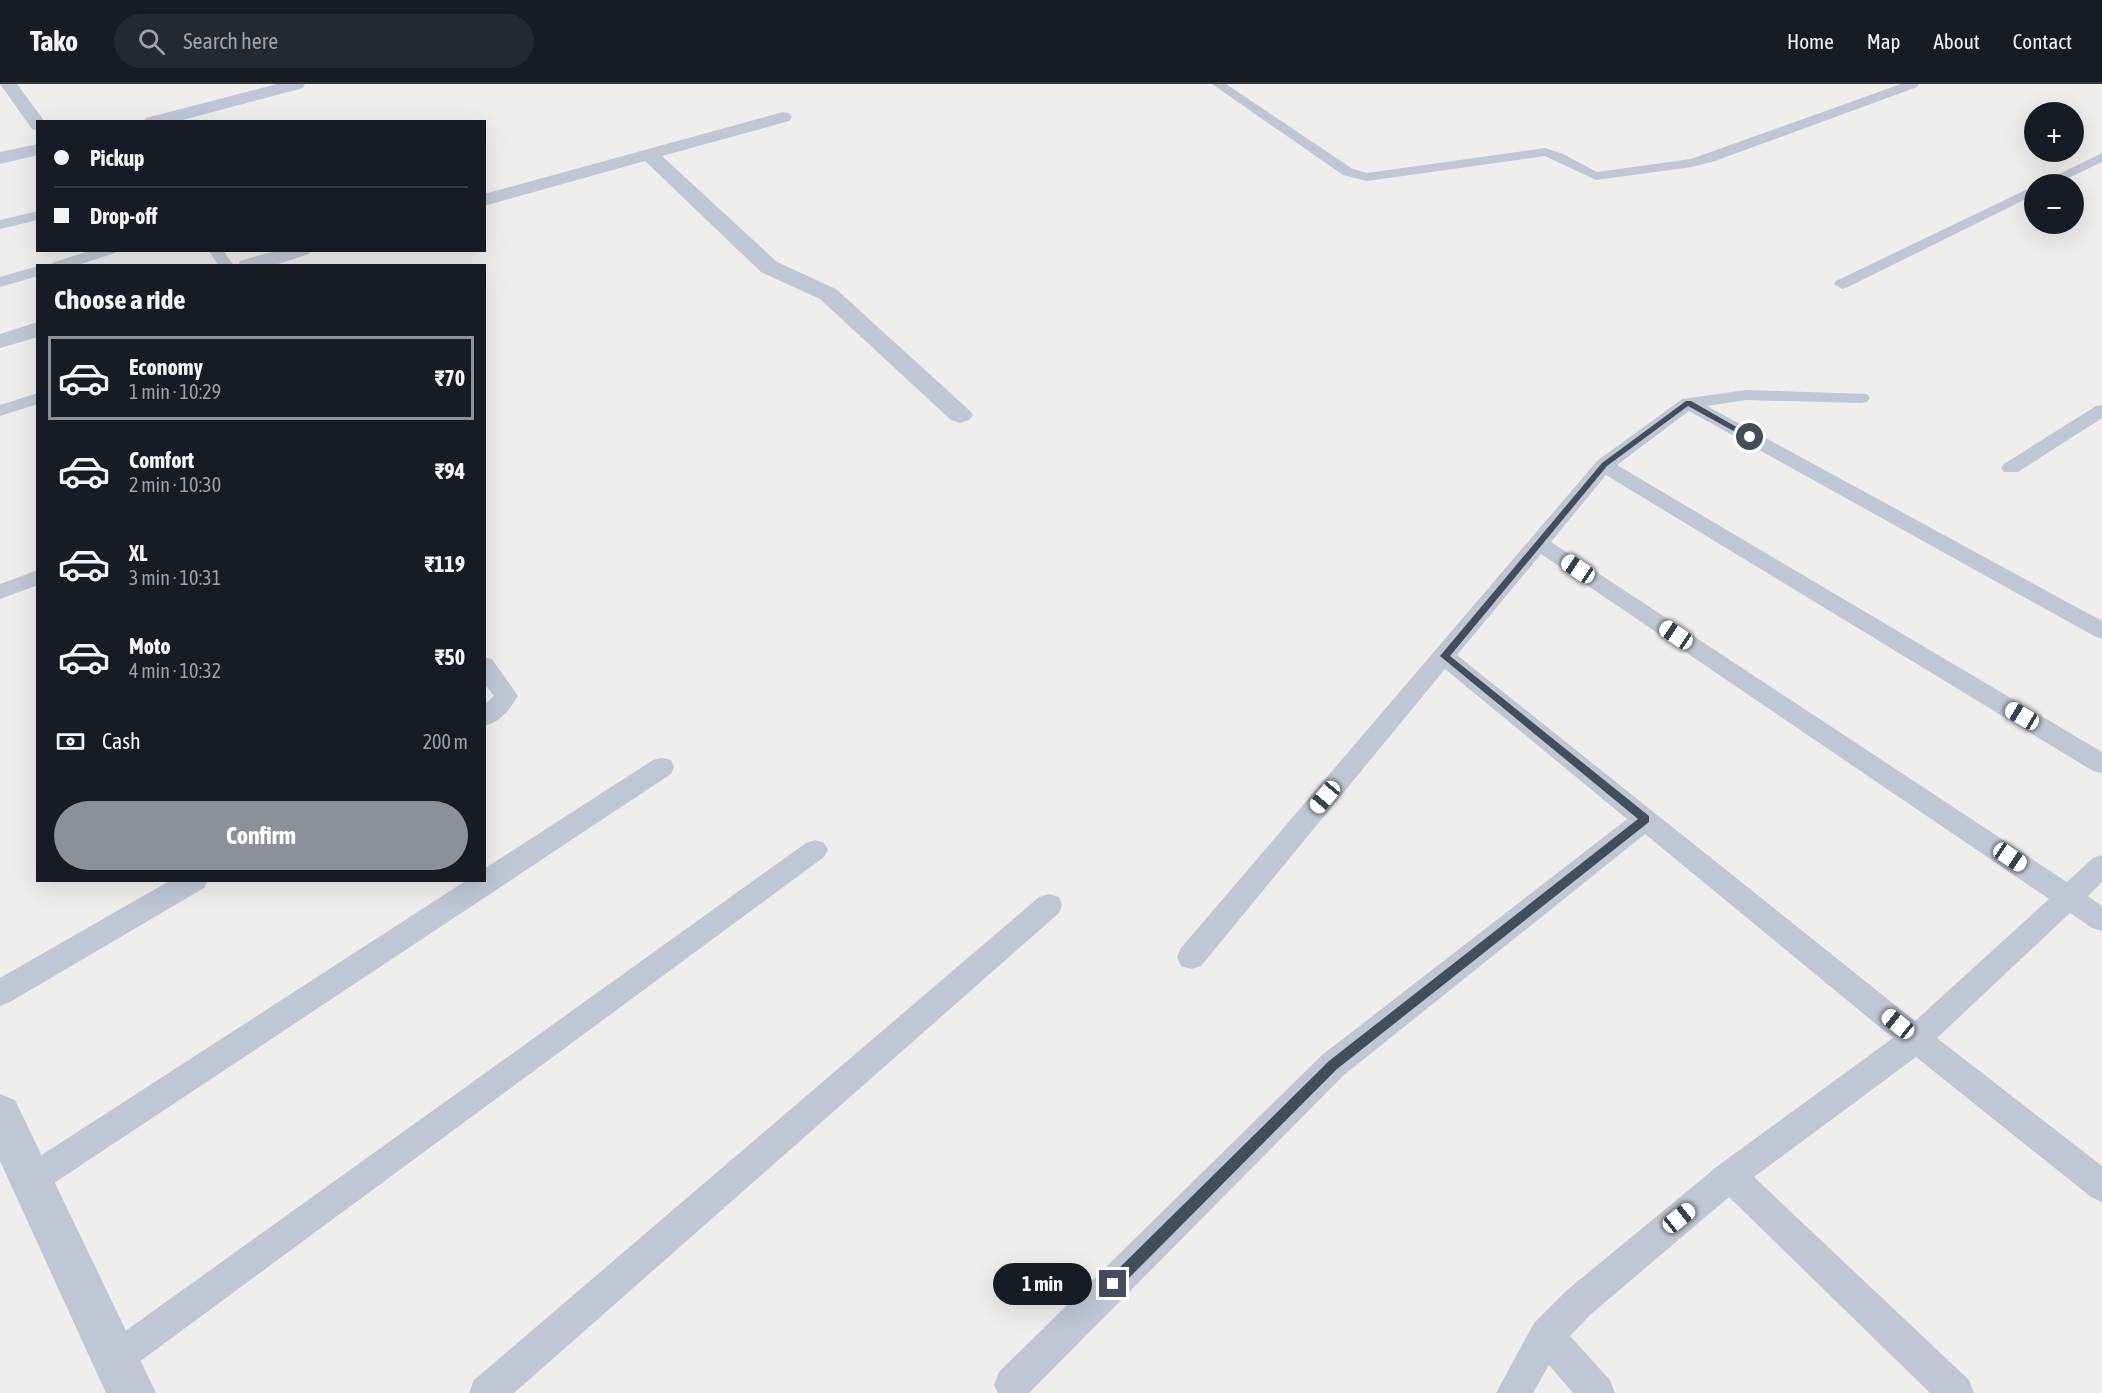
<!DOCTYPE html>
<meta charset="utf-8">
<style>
:root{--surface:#171b24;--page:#242831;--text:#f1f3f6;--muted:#9ea1a6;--line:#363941;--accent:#8c9099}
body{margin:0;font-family:"Asap Condensed",sans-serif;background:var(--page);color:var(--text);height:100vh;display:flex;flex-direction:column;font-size:22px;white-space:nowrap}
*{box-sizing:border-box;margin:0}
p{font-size:20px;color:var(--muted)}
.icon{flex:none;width:33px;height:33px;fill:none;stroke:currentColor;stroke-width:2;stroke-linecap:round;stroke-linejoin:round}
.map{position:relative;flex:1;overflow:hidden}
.sheet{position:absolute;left:36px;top:180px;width:450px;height:618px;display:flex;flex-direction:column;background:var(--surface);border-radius:0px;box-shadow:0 6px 24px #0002}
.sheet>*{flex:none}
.guide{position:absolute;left:36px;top:36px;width:450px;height:132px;border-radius:0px;box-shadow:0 6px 24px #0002;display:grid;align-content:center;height:132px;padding:0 18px;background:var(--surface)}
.fabs{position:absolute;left:2024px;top:18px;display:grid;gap:12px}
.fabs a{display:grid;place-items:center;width:60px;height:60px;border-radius:50%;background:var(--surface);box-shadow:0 6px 24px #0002;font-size:30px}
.end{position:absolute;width:27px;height:27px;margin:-14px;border:8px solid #444d5c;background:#fff;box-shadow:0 0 0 3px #fff}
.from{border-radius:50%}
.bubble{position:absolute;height:42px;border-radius:21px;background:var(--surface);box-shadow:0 6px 24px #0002;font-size:20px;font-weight:700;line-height:42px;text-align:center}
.car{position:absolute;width:18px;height:36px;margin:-18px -9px;border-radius:8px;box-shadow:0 0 4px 2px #0007;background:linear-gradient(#fff 24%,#345 0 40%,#fff 0 76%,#345 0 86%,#fff 0)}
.guide b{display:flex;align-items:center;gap:21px;height:57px;font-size:22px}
.guide b+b{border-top:2px solid var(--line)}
.guide i{width:15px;height:15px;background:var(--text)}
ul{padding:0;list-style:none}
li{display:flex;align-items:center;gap:18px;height:84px;margin:0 12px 9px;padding:0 6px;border:3px solid transparent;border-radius:0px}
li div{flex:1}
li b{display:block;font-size:22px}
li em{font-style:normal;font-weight:700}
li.selected{border-color:var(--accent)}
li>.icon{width:54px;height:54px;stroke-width:1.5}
h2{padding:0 18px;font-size:27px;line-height:72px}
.pay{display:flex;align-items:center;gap:15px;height:66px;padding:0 18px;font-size:22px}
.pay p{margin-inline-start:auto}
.cta{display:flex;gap:12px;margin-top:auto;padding:12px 18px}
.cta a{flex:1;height:69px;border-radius:36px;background:var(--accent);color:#fff;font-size:24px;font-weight:700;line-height:69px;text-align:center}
header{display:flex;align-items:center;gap:36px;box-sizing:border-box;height:84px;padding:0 30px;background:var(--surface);border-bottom:2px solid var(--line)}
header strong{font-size:28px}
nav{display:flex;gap:33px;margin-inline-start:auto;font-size:21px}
.search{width:420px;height:54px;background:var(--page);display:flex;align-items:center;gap:15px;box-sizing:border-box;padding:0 21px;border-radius:33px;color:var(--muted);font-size:22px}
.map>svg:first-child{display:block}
</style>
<header>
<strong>Tako</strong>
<div class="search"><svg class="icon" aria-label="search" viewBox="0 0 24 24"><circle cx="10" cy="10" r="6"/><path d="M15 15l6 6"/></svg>Search here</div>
<nav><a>Home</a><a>Map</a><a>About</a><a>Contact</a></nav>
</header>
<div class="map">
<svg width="2102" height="1309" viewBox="0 0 2102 1309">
<rect width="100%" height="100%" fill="#f0eded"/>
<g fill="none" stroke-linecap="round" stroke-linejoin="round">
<path fill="#bfc7d4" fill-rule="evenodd" d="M 1212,0 L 1226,0 L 1353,85 L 1367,89 L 1545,64 L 1563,70 L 1597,88 L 1691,75 L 1901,0 L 1919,0 L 1917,3 L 1715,77 L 1692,83 L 1596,96 L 1545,72 L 1367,97 L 1343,91 Z
M 2102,69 L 2102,78 L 2056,100 L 2039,100 Z
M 2034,102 L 2034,111 L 1848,203 L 1842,205 L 1834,200 L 1836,197 Z
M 38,127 L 38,136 L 0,145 L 0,136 Z
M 92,166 L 117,166 L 115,169 L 75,182 L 50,182 L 52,179 Z
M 208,166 L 223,166 L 234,182 L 219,182 Z
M 38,182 L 38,192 L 0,203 L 0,193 Z
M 1746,306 L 1867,310 L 1870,314 L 1867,318 L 1861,319 L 1746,316 L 1707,322 L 2102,537 L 2102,555 L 2094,552 L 1689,327 L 1617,381 L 2102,668 L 2102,689 L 2093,687 L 1606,391 L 1551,458 L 2067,798 L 2093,774 L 2102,771 L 2102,798 L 2088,812 L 2102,822 L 2102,847 L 2092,844 L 2070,829 L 1937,954 L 2102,1082 L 2102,1118 L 2091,1113 L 1916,973 L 1754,1093 L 1969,1296 L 1974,1309 L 1930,1309 L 1729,1113 L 1590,1231 L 1570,1252 L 1610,1296 L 1615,1309 L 1573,1309 L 1549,1281 L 1533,1309 L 1496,1309 L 1534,1239 L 1566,1207 L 1719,1081 L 1893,954 L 1645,750 L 1344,991 L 1029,1309 L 998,1309 L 994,1301 L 999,1288 L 1322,971 L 1627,735 L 1445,585 L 1201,882 L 1191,885 L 1181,882 L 1177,873 L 1181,864 L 1597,377 L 1682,315 ZM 1541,470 L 2049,815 L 1915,937 L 1457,571 Z
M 38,309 L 38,320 L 0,332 L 0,321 Z
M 2102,321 L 2102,334 L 2018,388 L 2004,388 L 2001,384 L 2004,380 L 2096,322 Z
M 38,486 L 38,501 L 0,515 L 0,500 Z
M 484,573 L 492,575 L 518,612 C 509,626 501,638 484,642 L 484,621 L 494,612 L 484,599 Z
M 662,674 L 671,676 L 674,683 L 671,690 L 42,1107 L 31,1112 L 20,1107 L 15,1096 L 20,1085 L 467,796 L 484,796 L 484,785 L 653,676 Z
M 815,756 L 824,759 L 828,766 L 824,773 L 127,1287 L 115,1293 L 103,1287 L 97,1275 L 103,1263 L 806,759 Z
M 171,796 L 208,796 L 204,804 L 10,918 L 0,922 L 0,894 Z
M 1049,810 L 1059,813 L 1062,821 L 1059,829 L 514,1309 L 469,1309 L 474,1296 L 1039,813 Z"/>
<path fill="#bfc7d4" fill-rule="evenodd" d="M 0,0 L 17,0 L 45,38 L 38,38 L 38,46 L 32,45 Z
M 783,28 L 789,29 L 792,33 L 789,37 L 662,72 L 777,178 L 836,205 L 969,326 L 973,331 L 969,336 L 960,339 L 951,336 L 820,215 L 761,188 L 645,77 L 484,122 L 484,110 Z
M 278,166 L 312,166 L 309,170 L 272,182 L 238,182 L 240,177 Z
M 38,238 L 38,253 L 0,264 L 0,250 Z
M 0,1010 L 15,1016 L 156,1309 L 106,1309 L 0,1077 Z"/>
<path fill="#bec6d8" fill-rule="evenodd" d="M 277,0 L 305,0 L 303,4 L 175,38 L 143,38 L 146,34 Z
M 38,60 L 38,71 L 0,80 L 0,68 Z"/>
</g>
<path fill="#444d5c" d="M 1686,317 L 1691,317 L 1754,353 L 1748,355 L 1688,322 L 1607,382 L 1450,572 L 1649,732 L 1649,738 L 1337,985 L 1118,1205 L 1113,1207 L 1108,1205 L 1106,1200 L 1108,1195 L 1329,977 L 1638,735 L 1440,572 L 1602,379 Z"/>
</svg>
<div class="fabs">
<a>+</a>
<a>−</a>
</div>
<i class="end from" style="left:1750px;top:353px"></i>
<i class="end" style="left:1113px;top:1200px"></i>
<div class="bubble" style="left:993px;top:1179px;width:99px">1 min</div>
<i class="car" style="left:1578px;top:485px;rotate:304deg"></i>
<i class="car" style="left:1676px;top:551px;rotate:304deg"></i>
<i class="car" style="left:2022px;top:632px;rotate:301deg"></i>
<i class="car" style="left:1325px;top:713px;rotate:220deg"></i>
<i class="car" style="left:2010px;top:773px;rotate:124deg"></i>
<i class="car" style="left:1898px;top:940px;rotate:309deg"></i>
<i class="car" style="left:1679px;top:1134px;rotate:51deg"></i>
<div class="guide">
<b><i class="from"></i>Pickup</b>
<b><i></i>Drop-off</b>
</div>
<section class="sheet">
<h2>Choose a ride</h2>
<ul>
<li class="selected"><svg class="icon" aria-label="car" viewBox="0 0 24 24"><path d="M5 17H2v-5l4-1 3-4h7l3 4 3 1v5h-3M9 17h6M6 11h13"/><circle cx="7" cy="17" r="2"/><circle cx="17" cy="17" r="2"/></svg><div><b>Economy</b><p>1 min · 10:29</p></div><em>₹70</em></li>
<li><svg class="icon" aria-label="car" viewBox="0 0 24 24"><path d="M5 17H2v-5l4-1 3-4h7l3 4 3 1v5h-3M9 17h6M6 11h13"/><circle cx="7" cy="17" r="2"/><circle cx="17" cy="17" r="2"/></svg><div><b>Comfort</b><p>2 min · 10:30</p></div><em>₹94</em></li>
<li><svg class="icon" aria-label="car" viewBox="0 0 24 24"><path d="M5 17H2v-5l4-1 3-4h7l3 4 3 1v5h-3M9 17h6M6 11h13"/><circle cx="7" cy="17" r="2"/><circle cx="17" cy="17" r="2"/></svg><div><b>XL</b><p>3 min · 10:31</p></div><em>₹119</em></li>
<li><svg class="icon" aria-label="car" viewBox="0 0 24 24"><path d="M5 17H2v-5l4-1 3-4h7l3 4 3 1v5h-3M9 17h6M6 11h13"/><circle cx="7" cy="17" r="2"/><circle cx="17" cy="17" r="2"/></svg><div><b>Moto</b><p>4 min · 10:32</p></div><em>₹50</em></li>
</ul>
<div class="pay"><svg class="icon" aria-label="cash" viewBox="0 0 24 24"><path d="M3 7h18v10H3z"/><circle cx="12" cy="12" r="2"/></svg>Cash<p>200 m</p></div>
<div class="cta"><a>Confirm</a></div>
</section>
</div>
